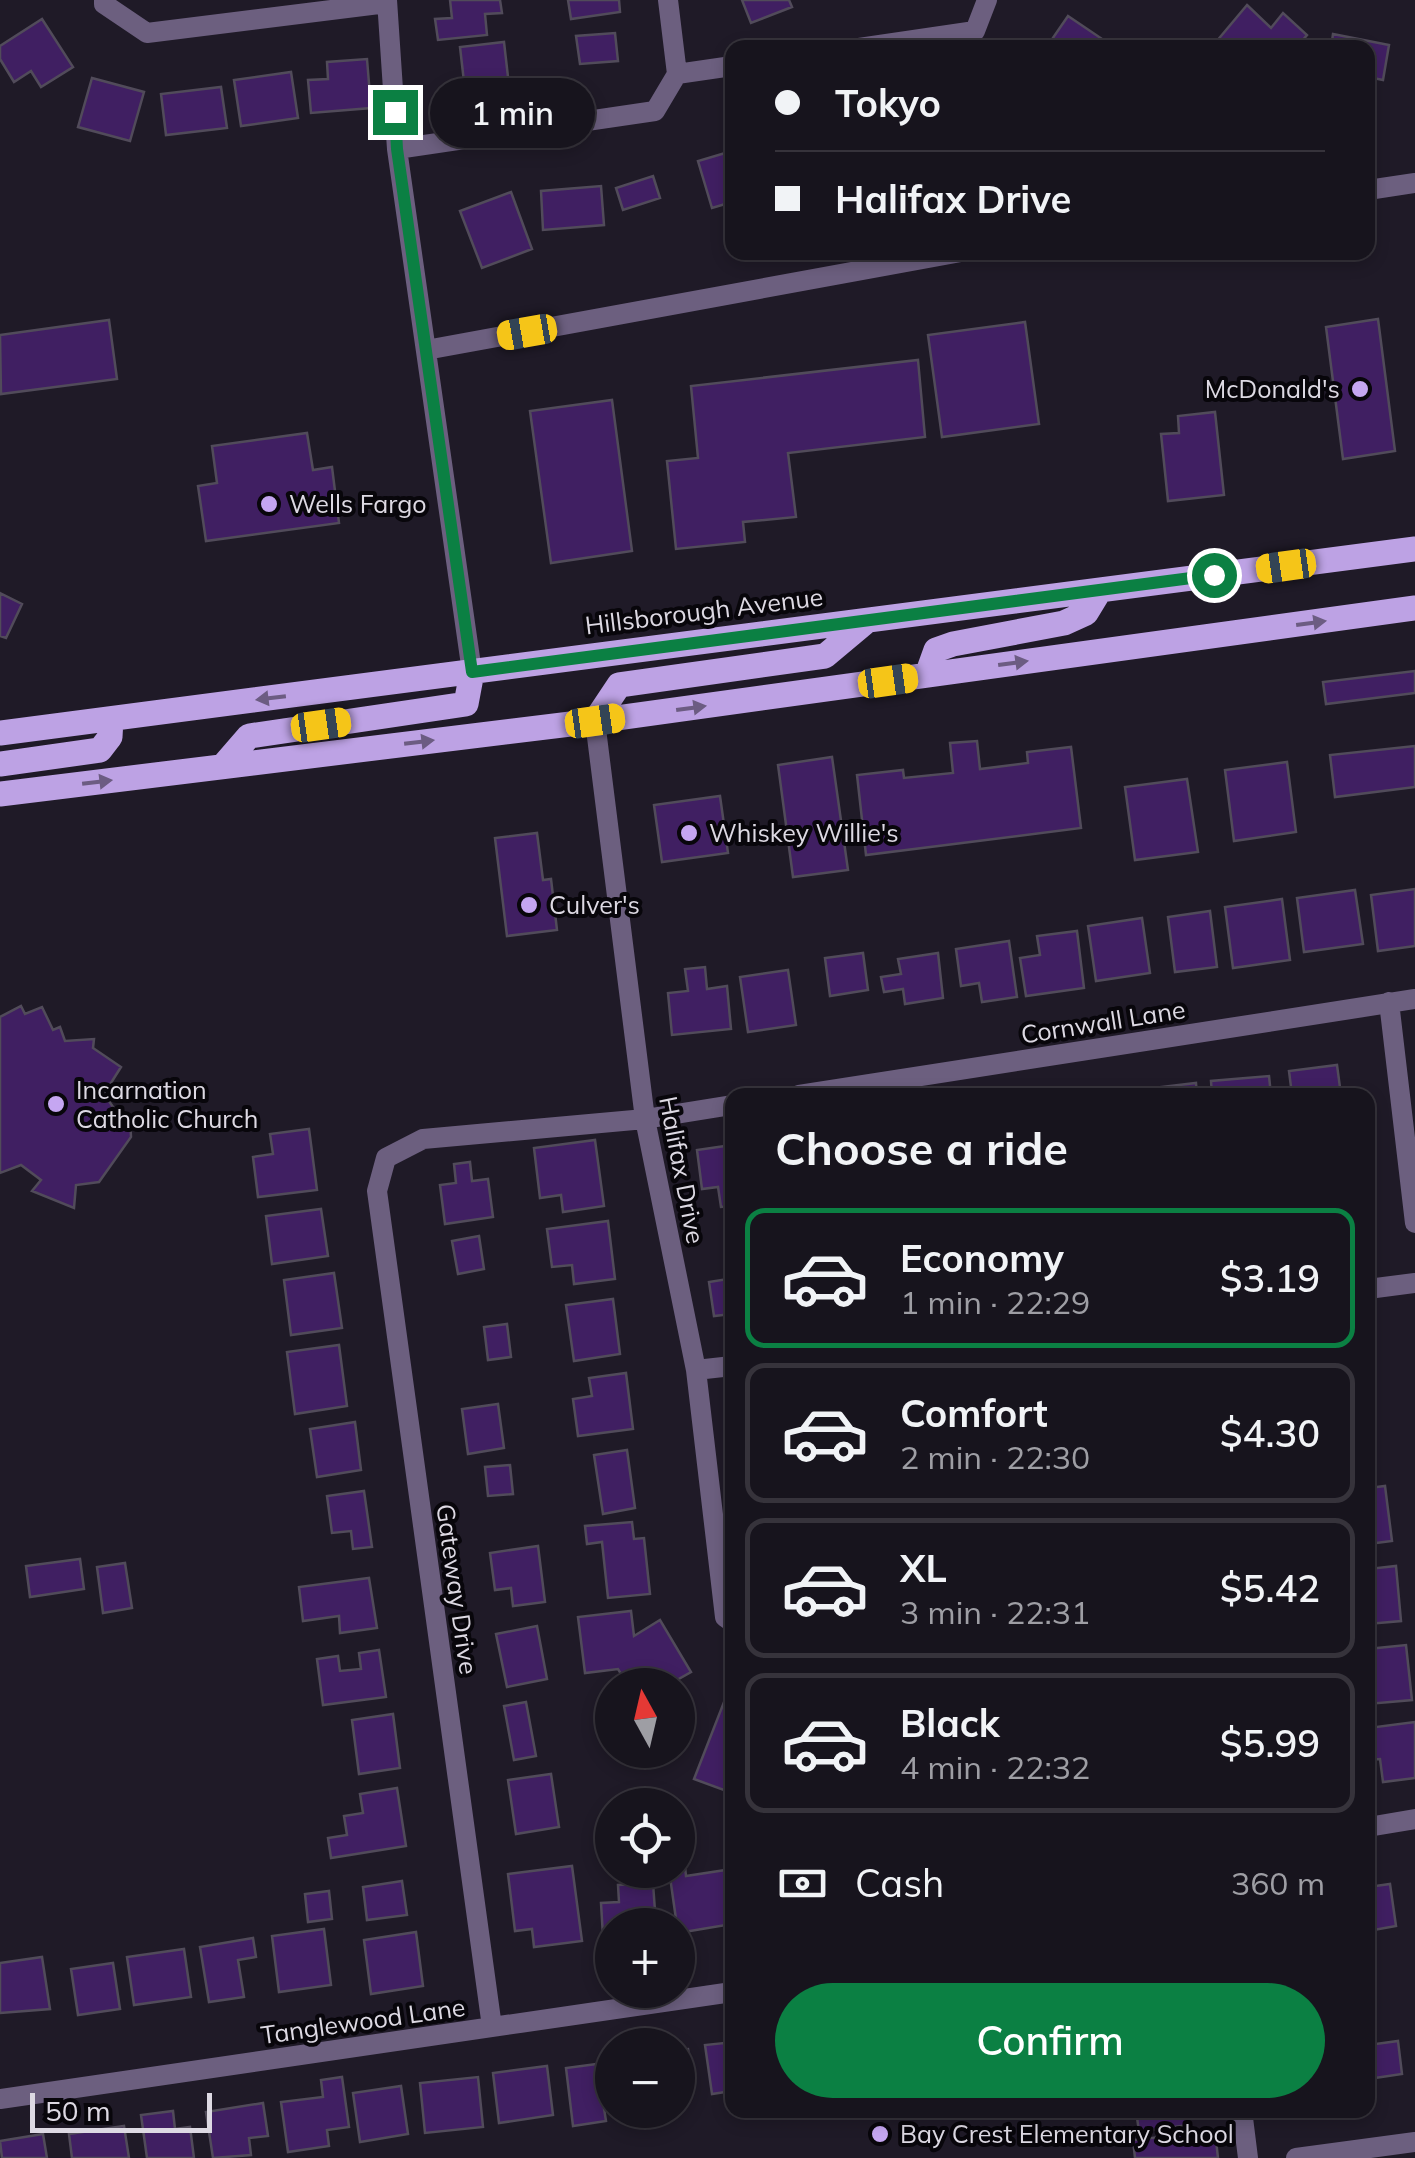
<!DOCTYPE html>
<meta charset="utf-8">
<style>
:root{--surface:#17141d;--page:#201d26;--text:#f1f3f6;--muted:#9e9ea4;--line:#36333b;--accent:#0b8043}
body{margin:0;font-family:Mulish,sans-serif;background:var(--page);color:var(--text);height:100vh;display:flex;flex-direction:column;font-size:38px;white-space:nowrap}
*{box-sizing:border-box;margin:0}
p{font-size:32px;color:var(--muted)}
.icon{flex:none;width:55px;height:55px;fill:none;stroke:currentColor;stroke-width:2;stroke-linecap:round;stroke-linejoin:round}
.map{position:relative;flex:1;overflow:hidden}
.panel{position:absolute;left:725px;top:1088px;width:650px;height:1030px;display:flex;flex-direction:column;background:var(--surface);border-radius:20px;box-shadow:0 5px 15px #0003,0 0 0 2px var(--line)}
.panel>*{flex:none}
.guide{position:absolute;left:725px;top:40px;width:650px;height:220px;border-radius:20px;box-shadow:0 5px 15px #0003,0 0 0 2px var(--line);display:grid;align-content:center;height:220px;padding:0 50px;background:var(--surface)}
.needle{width:65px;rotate:352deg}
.fabs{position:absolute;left:595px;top:1668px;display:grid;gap:20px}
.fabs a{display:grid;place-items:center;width:100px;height:100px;border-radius:50%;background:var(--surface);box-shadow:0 5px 15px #0003,0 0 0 2px var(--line);font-size:50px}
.scale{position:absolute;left:30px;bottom:25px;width:182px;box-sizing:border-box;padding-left:10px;border:5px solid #ddd9e3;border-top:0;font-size:28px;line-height:35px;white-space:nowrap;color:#ddd9e3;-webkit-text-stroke:8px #08060b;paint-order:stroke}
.end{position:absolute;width:45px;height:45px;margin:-22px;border:12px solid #0b8043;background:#fff;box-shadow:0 0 0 5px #fff}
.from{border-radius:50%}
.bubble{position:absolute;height:70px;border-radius:35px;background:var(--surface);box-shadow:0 5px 15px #0003,0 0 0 2px var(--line);font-size:32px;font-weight:600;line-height:70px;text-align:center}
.car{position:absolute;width:30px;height:60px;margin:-30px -15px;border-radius:12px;box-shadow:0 0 8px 2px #0007;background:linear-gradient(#f5c518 24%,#345 0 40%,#f5c518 0 76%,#345 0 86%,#f5c518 0)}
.guide b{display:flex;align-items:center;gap:35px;height:95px;font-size:38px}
.guide b+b{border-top:2px solid var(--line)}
.guide i{width:25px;height:25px;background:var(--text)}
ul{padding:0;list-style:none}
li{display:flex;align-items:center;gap:30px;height:140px;margin:0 20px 15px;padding:0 30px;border:5px solid var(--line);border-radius:20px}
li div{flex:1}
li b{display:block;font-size:38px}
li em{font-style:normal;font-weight:600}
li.on{border-color:var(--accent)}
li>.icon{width:90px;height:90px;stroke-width:1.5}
h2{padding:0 50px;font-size:45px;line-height:120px}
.pay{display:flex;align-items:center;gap:25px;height:110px;padding:0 50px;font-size:38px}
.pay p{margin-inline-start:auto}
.primary-button{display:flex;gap:20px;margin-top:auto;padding:20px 50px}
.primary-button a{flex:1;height:115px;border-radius:60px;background:var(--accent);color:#fff;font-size:40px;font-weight:600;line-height:115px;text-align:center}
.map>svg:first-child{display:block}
</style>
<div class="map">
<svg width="1415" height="2158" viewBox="0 0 1415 2158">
<rect width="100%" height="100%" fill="#1f1a27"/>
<path fill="#401f62" stroke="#514b5a" stroke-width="2.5" d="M 450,0 L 500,0 L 502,13 L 485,14 L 487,35 L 438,40 L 435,19 L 452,18 Z
M 568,0 L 619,0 L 620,12 L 571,19 Z
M 742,0 L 789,0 L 792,7 L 751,23 Z
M 1247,5 L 1271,28 L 1283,13 L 1307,35 L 1296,48 L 1211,48 Z
M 1068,16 L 1111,45 L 1109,48 L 1048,45 Z
M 42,19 L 73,67 L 41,87 L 31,71 L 14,82 L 0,59 L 0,46 Z
M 615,33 L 618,61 L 580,64 L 576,36 Z
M 1333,34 L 1389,45 L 1383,80 L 1368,77 L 1368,48 L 1331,48 Z
M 504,42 L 511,103 L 467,108 L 460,47 Z
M 367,59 L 371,108 L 311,113 L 308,80 L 328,79 L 327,62 Z
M 291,72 L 298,118 L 241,126 L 234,80 Z
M 92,78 L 144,92 L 130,141 L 78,127 Z
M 221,87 L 227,128 L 166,135 L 161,94 Z
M 732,151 L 732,202 L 712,208 L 698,161 Z
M 653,176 L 660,198 L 623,210 L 616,188 Z
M 601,186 L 604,225 L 543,230 L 541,191 Z
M 511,192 L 532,249 L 482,268 L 460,211 Z
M 1378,319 L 1395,451 L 1343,459 L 1326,327 Z
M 109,320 L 117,379 L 1,394 L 0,335 Z
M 1025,322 L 1039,424 L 942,437 L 928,335 Z
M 918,360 L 925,437 L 788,453 L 796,517 L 743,522 L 745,542 L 676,549 L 667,461 L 698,458 L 691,386 Z
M 612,400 L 632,551 L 551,563 L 530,411 Z
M 1215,412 L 1224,495 L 1168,501 L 1161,434 L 1179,433 L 1178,416 Z
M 307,433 L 313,470 L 332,467 L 339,523 L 206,541 L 198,486 L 217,483 L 212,446 Z
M 0,593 L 22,604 L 6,638 L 0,636 Z
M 1415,671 L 1415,693 L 1326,704 L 1323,682 Z
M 977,741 L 980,769 L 1028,763 L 1027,752 L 1071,747 L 1081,828 L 866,855 L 857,775 L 903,770 L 904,778 L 953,773 L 950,743 Z
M 1415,746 L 1415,787 L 1335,797 L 1330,755 Z
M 832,757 L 848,870 L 793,877 L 778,765 Z
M 1287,762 L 1296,832 L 1234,841 L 1225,770 Z
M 1187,779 L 1198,852 L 1135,860 L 1125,787 Z
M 720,796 L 728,853 L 662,862 L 654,805 Z
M 537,833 L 543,880 L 551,879 L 557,930 L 507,936 L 495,838 Z
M 1415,889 L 1415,946 L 1378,951 L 1371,895 Z
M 1355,890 L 1363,944 L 1304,952 L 1297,898 Z
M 1282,899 L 1290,960 L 1233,968 L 1225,907 Z
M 1210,911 L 1217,967 L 1175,972 L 1168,917 Z
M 1142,918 L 1150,973 L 1096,981 L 1088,926 Z
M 1077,931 L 1084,988 L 1026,996 L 1020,958 L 1040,955 L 1037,936 Z
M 1009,941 L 1017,997 L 982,1002 L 979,983 L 961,986 L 956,949 Z
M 863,953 L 868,990 L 830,996 L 825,958 Z
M 938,953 L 943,998 L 905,1004 L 903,989 L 884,992 L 881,977 L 901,974 L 898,959 Z
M 705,967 L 707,989 L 727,986 L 731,1029 L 672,1035 L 668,993 L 688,991 L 685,969 Z
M 788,970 L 796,1025 L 748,1032 L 740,977 Z
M 21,1006 L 25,1014 L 42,1007 L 53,1030 L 60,1027 L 65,1041 L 94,1039 L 93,1048 L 121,1067 L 104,1094 L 120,1117 L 130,1115 L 131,1137 L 99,1182 L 76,1185 L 74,1208 L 32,1191 L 41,1180 L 21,1165 L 0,1173 L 0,1017 Z
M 1337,1065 L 1341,1095 L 1292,1095 L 1289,1071 Z
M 1269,1076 L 1271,1095 L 1212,1095 L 1211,1081 Z
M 1196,1083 L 1197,1095 L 1137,1095 L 1136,1090 Z
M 309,1129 L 317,1190 L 258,1197 L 253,1157 L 273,1154 L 270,1134 Z
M 595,1140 L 604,1206 L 563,1212 L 561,1195 L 540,1198 L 534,1148 Z
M 732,1145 L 732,1206 L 721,1207 L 718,1187 L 702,1189 L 697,1150 Z
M 470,1162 L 472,1181 L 488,1179 L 493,1217 L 445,1224 L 440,1185 L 456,1183 L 454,1164 Z
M 321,1209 L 328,1256 L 272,1264 L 266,1216 Z
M 608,1221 L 615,1279 L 574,1284 L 572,1265 L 552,1267 L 547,1229 Z
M 479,1236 L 484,1269 L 458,1274 L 452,1241 Z
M 732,1261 L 732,1314 L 714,1316 L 709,1282 L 728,1279 L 725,1262 Z
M 334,1273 L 342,1328 L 291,1335 L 284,1280 Z
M 613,1299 L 620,1354 L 574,1361 L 566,1305 Z
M 507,1324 L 511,1357 L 488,1360 L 484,1327 Z
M 339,1345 L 347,1406 L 295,1414 L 287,1352 Z
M 626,1373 L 633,1429 L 578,1436 L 573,1399 L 592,1396 L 589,1378 Z
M 498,1404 L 504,1448 L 468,1454 L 462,1409 Z
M 355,1422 L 361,1470 L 317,1477 L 310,1429 Z
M 627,1450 L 635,1508 L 603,1514 L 594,1455 Z
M 510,1465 L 513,1494 L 488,1496 L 485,1467 Z
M 1385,1486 L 1392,1541 L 1368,1544 L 1368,1488 Z
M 364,1491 L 372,1547 L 353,1549 L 351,1531 L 332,1533 L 327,1496 Z
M 632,1522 L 634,1539 L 644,1538 L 650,1594 L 608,1598 L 602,1542 L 587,1544 L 585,1526 Z
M 538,1546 L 545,1602 L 513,1606 L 511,1588 L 495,1590 L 490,1553 Z
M 80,1559 L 84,1589 L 30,1597 L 26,1566 Z
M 125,1563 L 132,1608 L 103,1613 L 97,1567 Z
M 1396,1566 L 1401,1621 L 1368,1624 L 1368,1569 Z
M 369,1578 L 377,1628 L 340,1633 L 339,1616 L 303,1621 L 299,1587 Z
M 631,1611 L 634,1636 L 660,1620 L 691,1672 L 668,1685 L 628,1685 L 618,1669 L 585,1673 L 578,1617 Z
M 537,1626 L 547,1679 L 507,1687 L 496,1634 Z
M 1406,1645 L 1412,1700 L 1368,1704 L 1368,1649 Z
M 379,1650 L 386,1697 L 323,1705 L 317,1659 L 338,1656 L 340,1671 L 361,1669 L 359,1653 Z
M 526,1702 L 536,1756 L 514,1760 L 504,1706 Z
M 724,1702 L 732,1705 L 732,1793 L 694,1779 Z
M 393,1714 L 400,1768 L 359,1774 L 352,1720 Z
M 1415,1722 L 1415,1778 L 1383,1782 L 1380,1759 L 1368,1760 L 1368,1728 Z
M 551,1774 L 559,1827 L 516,1834 L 508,1780 Z
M 397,1788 L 406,1846 L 331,1858 L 328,1838 L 347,1835 L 344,1816 L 363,1813 L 360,1794 Z
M 684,1858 L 686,1876 L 732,1869 L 732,1924 L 678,1933 L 669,1870 L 678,1870 L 678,1859 Z
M 572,1866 L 582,1941 L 534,1947 L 532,1929 L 515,1931 L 508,1874 Z
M 402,1881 L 407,1915 L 367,1920 L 363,1887 Z
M 653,1883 L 656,1925 L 612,1925 L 612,1936 L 603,1937 L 601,1903 L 619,1902 L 618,1885 Z
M 1390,1884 L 1396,1926 L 1368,1931 L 1368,1887 Z
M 329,1891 L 332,1919 L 308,1922 L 305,1894 Z
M 324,1929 L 331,1985 L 279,1992 L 272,1936 Z
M 416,1932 L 423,1986 L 371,1994 L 364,1940 Z
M 253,1938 L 256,1957 L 238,1960 L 244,1997 L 209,2002 L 200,1947 Z
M 184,1949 L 191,1997 L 134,2005 L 127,1957 Z
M 42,1957 L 50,2009 L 0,2013 L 0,1963 Z
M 113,1963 L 120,2009 L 78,2015 L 71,1969 Z
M 1398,2041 L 1402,2074 L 1368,2079 L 1368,2045 Z
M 724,2043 L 726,2059 L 732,2058 L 732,2091 L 712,2094 L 705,2045 Z
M 688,2049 L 692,2083 L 678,2085 L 678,2050 Z
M 612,2062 L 612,2101 L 603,2102 L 606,2121 L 573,2126 L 566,2068 Z
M 547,2066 L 553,2115 L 499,2123 L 493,2073 Z
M 342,2077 L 349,2127 L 327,2130 L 329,2146 L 288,2152 L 281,2102 L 323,2097 L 321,2080 Z
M 478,2077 L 483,2127 L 425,2133 L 420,2083 Z
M 401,2086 L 408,2134 L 360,2142 L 353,2093 Z
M 263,2103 L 268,2136 L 249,2138 L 251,2155 L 213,2158 L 206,2112 Z
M 1136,2110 L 1186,2110 L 1188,2125 L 1139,2132 Z
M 173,2111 L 175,2129 L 190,2127 L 194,2158 L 147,2158 L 141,2115 Z
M 124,2126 L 129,2158 L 72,2158 L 69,2134 Z
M 1215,2131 L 1218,2158 L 1135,2158 L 1133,2140 Z
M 43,2134 L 47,2158 L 2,2158 L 0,2141 Z"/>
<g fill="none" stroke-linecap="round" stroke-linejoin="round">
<path stroke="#6c5f7f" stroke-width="20" d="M 104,0 L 104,4 L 147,33 L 387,3
M 387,0 L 397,149 L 472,672
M 859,48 L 975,31 L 987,0
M 677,74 L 732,66
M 397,149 L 655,111 L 677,74 L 668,0
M 1368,190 L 1415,183
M 426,350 L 961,252
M 595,721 L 645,1119 L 696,1370 L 725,1617 L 732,1622
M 1389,1002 L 1415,1223
M 799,1095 L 1415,999
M 1368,1289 L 1415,1283
M 696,1370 L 732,1366
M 1368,1827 L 1415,1819
M 492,2027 L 377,1191 L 386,1158 L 423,1139 L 645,1119 L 732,1105
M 0,2099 L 732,1992
M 1242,2110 L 1248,2158
M 1296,2158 L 1415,2142"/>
<path stroke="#bda2e4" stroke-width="25" d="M 927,675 L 936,650 L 953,644 L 1064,623 L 1086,613 L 1100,590
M 595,721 L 619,685 L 825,656 L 868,620
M 0,733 L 1415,549
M 0,764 L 100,750 L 110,737 L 111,719
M 223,766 L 249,736 L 466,704 L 472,672
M 0,794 L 595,721 L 1415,608"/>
</g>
<defs><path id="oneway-solid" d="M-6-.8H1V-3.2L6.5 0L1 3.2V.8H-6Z" transform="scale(2.5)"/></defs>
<g fill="#6c5c82">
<use href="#oneway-solid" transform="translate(1311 623) rotate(-8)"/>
<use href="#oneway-solid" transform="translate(1013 663) rotate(-8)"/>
<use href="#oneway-solid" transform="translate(271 698) rotate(173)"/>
<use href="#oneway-solid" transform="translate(691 708) rotate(-8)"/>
<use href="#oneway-solid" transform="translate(419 742) rotate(-7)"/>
<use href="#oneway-solid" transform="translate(97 782) rotate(-7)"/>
</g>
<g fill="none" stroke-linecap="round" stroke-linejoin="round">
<path stroke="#0b8043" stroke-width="12" d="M 395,112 L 397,149 L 472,672 L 1214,575"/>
</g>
<g fill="#c5a6f1" stroke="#08060b" stroke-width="4">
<circle cx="1360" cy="389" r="10"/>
<circle cx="269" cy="504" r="10"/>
<circle cx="689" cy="833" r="10"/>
<circle cx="529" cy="905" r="10"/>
<circle cx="56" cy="1104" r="10"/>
<circle cx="880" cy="2134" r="10"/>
</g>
<g text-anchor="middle" stroke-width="8" stroke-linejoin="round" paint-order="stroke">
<g font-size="25" fill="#ddd9e3" stroke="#08060b" text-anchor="start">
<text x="1340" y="398" text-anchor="end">McDonald's</text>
<text x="289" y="513">Wells Fargo</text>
<text x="709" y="842">Whiskey Willie's</text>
<text x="549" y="914">Culver's</text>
<text x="76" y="1099">Incarnation<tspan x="76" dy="29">Catholic Church</tspan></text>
<text x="900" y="2143">Bay Crest Elementary School</text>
</g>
<g font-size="25" fill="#ddd9e3" stroke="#08060b">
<text transform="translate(704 611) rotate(-7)" y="9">Hillsborough Avenue</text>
<text transform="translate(1103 1022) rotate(-9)" y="9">Cornwall Lane</text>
<text transform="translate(682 1170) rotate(79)" y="9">Halifax Drive</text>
<text transform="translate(457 1589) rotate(82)" y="9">Gateway Drive</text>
<text transform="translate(363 2021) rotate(-8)" y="9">Tanglewood Lane</text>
</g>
</g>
</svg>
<div class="fabs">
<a><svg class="needle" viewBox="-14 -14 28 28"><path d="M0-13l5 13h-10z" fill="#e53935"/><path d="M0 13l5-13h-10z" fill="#9e9ea4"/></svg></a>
<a><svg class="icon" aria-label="locate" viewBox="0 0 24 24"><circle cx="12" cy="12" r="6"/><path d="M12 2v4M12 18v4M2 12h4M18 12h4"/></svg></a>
<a>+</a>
<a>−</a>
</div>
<div class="scale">50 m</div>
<i class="end from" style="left:1214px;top:575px"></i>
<i class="end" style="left:395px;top:112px"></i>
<div class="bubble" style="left:430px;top:78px;width:165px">1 min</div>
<i class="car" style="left:527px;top:332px;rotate:260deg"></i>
<i class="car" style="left:1286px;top:566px;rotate:262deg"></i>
<i class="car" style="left:888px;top:681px;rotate:82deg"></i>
<i class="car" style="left:595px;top:721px;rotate:82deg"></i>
<i class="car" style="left:321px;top:725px;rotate:82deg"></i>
<div class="guide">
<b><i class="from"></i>Tokyo</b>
<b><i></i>Halifax Drive</b>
</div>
<section class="panel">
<h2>Choose a ride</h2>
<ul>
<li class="on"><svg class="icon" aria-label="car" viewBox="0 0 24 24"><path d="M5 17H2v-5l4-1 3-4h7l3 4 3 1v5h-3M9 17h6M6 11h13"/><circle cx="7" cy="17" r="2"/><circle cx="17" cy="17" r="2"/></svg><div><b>Economy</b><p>1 min · 22:29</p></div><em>$3.19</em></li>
<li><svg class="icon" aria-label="car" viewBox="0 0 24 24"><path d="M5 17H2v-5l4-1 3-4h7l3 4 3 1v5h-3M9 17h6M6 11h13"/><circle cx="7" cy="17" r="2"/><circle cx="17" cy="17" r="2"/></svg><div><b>Comfort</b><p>2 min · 22:30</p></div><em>$4.30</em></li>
<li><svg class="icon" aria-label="car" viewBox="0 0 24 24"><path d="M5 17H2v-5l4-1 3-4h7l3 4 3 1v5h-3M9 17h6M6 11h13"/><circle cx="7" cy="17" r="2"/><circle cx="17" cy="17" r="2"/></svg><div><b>XL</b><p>3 min · 22:31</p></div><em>$5.42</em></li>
<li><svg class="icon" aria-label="car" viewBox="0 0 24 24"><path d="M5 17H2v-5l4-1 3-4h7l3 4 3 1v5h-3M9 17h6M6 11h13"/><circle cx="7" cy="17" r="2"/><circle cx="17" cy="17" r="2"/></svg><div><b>Black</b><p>4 min · 22:32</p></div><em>$5.99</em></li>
</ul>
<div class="pay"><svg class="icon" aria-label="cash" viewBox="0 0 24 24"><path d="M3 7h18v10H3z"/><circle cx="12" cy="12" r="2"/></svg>Cash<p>360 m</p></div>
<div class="primary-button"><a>Confirm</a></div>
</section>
</div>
